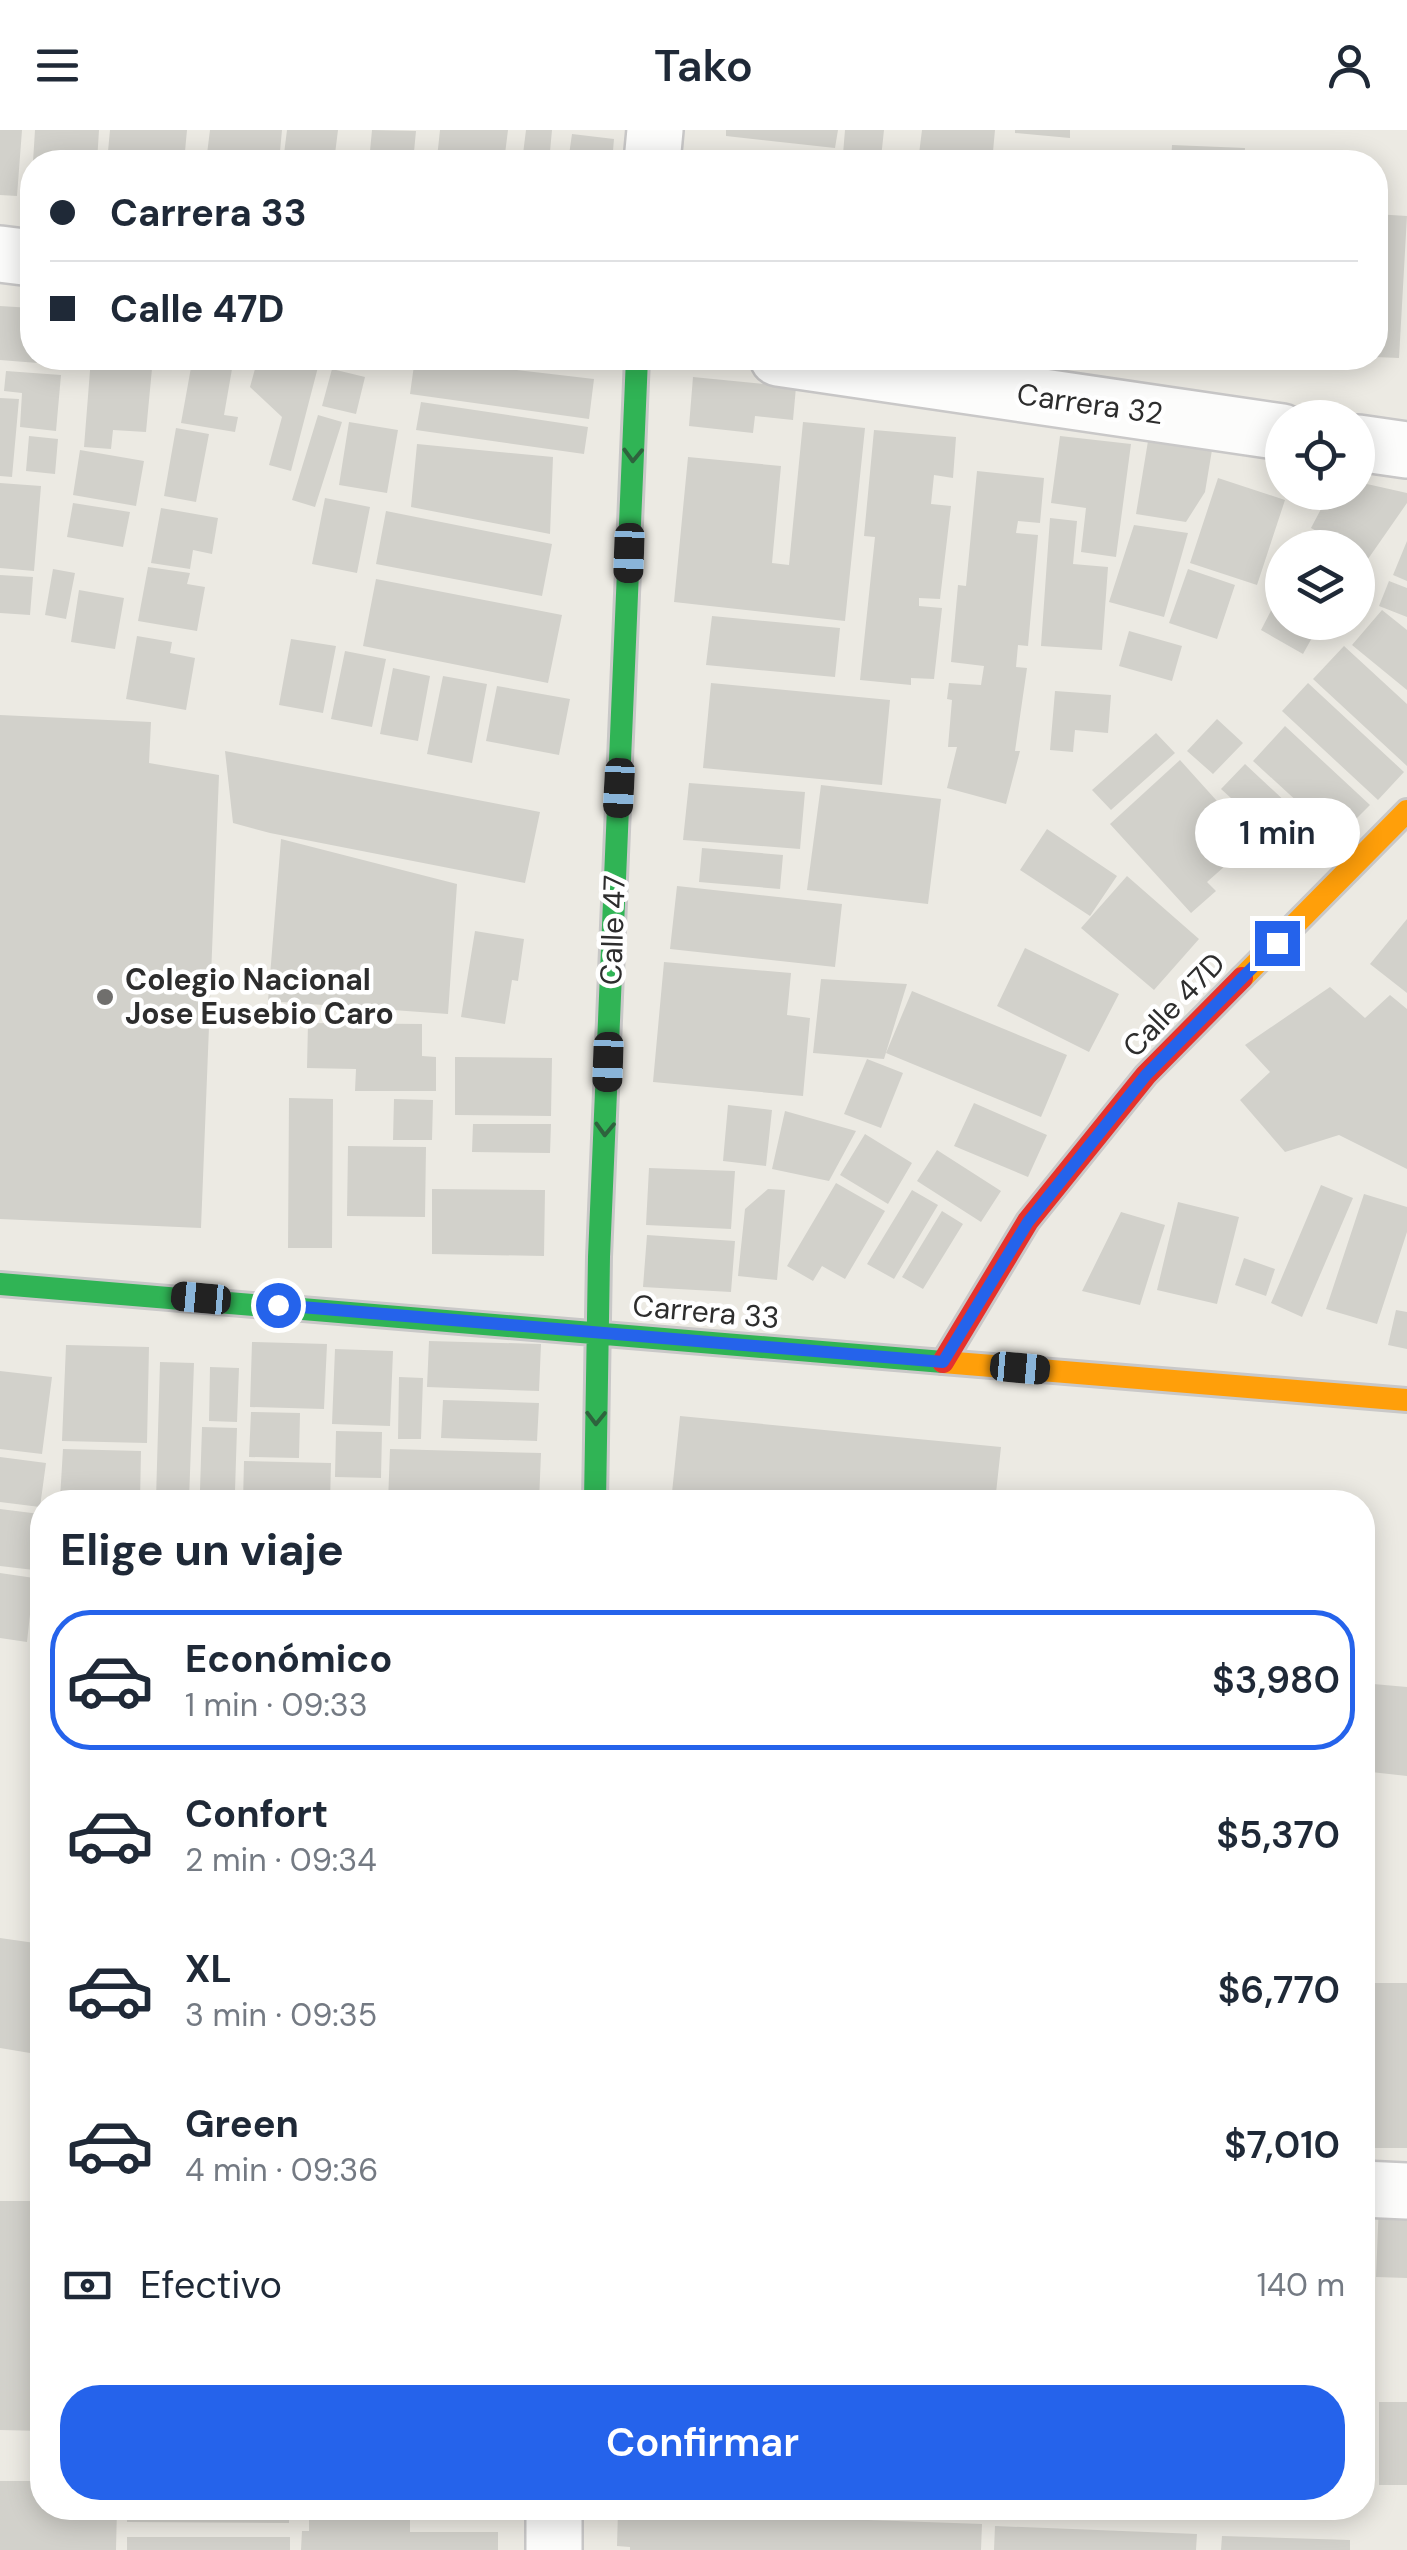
<!DOCTYPE html>
<html lang="es">
<meta charset="utf-8">
<style>
:root{--surface:#fff;--page:#f6f6f7;--text:#1f2937;--muted:#747a83;--line:#e0e1e3;--accent:#2563eb}
body{margin:0;font-family:"DM Sans",sans-serif;background:var(--page);color:var(--text);height:100vh;display:flex;flex-direction:column;font-size:38px;white-space:nowrap}
*{box-sizing:border-box;margin:0}
p{font-size:32px;color:var(--muted)}
.icon{flex:none;width:55px;height:55px;fill:none;stroke:currentColor;stroke-width:2;stroke-linecap:round;stroke-linejoin:round}
.map{position:relative;flex:1;overflow:hidden}
.drawer{position:absolute;left:30px;top:1360px;width:1345px;height:1030px;display:flex;flex-direction:column;background:var(--surface);border-radius:40px;box-shadow:0 5px 25px #0003}
.drawer>*{flex:none}
.top-card{position:absolute;left:20px;top:20px;width:1368px;height:220px;border-radius:40px;box-shadow:0 5px 25px #0003;display:grid;align-content:center;height:220px;padding:0 30px;background:var(--surface)}
.buttons{position:absolute;left:1265px;top:270px;display:grid;gap:20px}
.buttons a{display:grid;place-items:center;width:110px;height:110px;border-radius:50%;background:var(--surface);box-shadow:0 5px 25px #0003;font-size:50px}
.end{position:absolute;width:45px;height:45px;margin:-22px;border:12px solid #2563eb;background:#fff;box-shadow:0 0 0 5px #fff}
.from{border-radius:50%}
.bubble{position:absolute;height:70px;border-radius:35px;background:var(--surface);box-shadow:0 5px 25px #0003;font-size:32px;font-weight:600;line-height:70px;text-align:center}
.car{position:absolute;width:30px;height:60px;margin:-30px -15px;border-radius:12px;box-shadow:0 0 8px 2px #0007;background:linear-gradient(#222 24%,#8ab4d8 0 40%,#222 0 76%,#8ab4d8 0 86%,#222 0)}
.top-card b{display:flex;align-items:center;gap:35px;height:95px;font-size:38px}
.top-card b+b{border-top:2px solid var(--line)}
.top-card i{width:25px;height:25px;background:var(--text)}
ul{padding:0;list-style:none}
li{display:flex;align-items:center;gap:30px;height:140px;margin:0 20px 15px;padding:0 10px;border:5px solid transparent;border-radius:40px}
li div{flex:1}
li b{display:block;font-size:38px}
li em{font-style:normal;font-weight:600}
li.selected{border-color:var(--accent)}
li>.icon{width:90px;height:90px;stroke-width:1.5}
h2{padding:0 30px;font-size:45px;line-height:120px}
.pay{display:flex;align-items:center;gap:25px;height:110px;padding:0 30px;font-size:38px}
.pay p{margin-inline-start:auto}
.button{display:flex;gap:20px;margin-top:auto;padding:20px 30px}
.button a{flex:1;height:115px;border-radius:40px;background:var(--accent);color:#fff;font-size:40px;font-weight:600;line-height:115px;text-align:center}
header{display:flex;justify-content:space-between;align-items:center;height:130px;padding:0 30px;background:var(--surface);font-size:45px;font-weight:600}
.map>svg:first-child{display:block}
</style>
<header><svg class="icon" aria-label="menu" viewBox="0 0 24 24"><path d="M4 6h16M4 12h16M4 18h16"/></svg>Tako<svg class="icon" aria-label="person" viewBox="0 0 24 24"><circle cx="12" cy="8" r="4"/><path d="M4 21q1-7 8-7t8 7"/></svg></header>
<div class="map">
<svg width="1407" height="2420" viewBox="0 0 1407 2420">
<rect width="100%" height="100%" fill="#eceae3"/>
<path fill="#d2d1cb" d="M 0,0 L 22,0 L 17,66 L 0,65 Z
M 35,0 L 99,0 L 97,32 L 33,32 Z
M 110,0 L 187,0 L 184,32 L 107,32 Z
M 210,0 L 282,0 L 279,32 L 206,32 Z
M 287,0 L 338,0 L 334,32 L 283,32 Z
M 372,0 L 416,1 L 413,32 L 369,32 Z
M 440,0 L 508,0 L 504,32 L 437,28 Z
M 526,0 L 552,0 L 549,32 L 522,32 Z
M 726,0 L 838,0 L 835,18 L 726,6 Z
M 845,0 L 884,0 L 881,28 L 843,24 Z
M 922,0 L 995,0 L 992,32 L 918,32 Z
M 1015,0 L 1070,0 L 1070,8 L 1015,3 Z
M 572,4 L 614,9 L 612,32 L 568,32 Z
M 1172,15 L 1245,18 L 1244,32 L 1171,32 Z
M 1375,84 L 1407,86 L 1399,228 L 1375,227 Z
M 0,176 L 32,178 L 32,228 L 64,228 L 63,235 L 0,230 Z
M 91,228 L 153,228 L 146,302 L 113,300 L 111,319 L 84,317 Z
M 258,228 L 280,228 L 318,237 L 291,341 L 269,335 L 282,287 L 250,257 Z
M 415,228 L 594,249 L 589,289 L 410,264 Z
M 192,232 L 232,239 L 224,285 L 238,287 L 235,302 L 181,293 Z
M 332,239 L 365,247 L 356,284 L 322,276 Z
M 6,241 L 61,245 L 56,301 L 20,297 L 22,263 L 4,261 Z
M 693,247 L 796,257 L 793,290 L 755,286 L 753,303 L 689,296 Z
M 0,268 L 19,269 L 12,347 L 0,346 Z
M 421,272 L 588,297 L 584,324 L 416,300 Z
M 318,285 L 342,292 L 315,377 L 292,370 Z
M 349,292 L 398,300 L 387,363 L 339,355 Z
M 803,292 L 865,298 L 845,491 L 674,472 L 688,327 L 781,336 L 772,433 L 789,435 Z
M 176,298 L 209,304 L 196,372 L 164,366 Z
M 874,300 L 956,307 L 953,348 L 934,345 L 931,374 L 951,376 L 940,469 L 919,468 L 919,476 L 942,478 L 934,549 L 911,548 L 911,555 L 860,550 L 875,407 L 864,406 Z
M 29,306 L 58,309 L 55,344 L 26,341 Z
M 1060,306 L 1131,314 L 1116,427 L 1081,422 L 1086,378 L 1051,373 Z
M 1148,311 L 1212,320 L 1205,362 L 1186,392 L 1136,384 Z
M 417,314 L 553,327 L 550,404 L 411,377 Z
M 80,320 L 144,331 L 136,376 L 73,365 Z
M 977,341 L 1044,348 L 1040,393 L 1018,391 L 1016,403 L 1038,405 L 1028,516 L 1018,515 L 1016,537 L 1027,538 L 1015,621 L 1020,621 L 1006,674 L 947,658 L 957,617 L 948,617 L 952,570 L 947,569 L 949,553 L 981,555 L 984,536 L 951,532 L 958,455 L 966,456 Z
M 1218,348 L 1285,370 L 1257,455 L 1190,433 Z
M 1358,352 L 1407,363 L 1407,373 L 1368,429 L 1358,423 L 1358,418 L 1347,418 L 1311,398 L 1330,362 L 1358,362 Z
M 0,353 L 41,356 L 34,441 L 0,438 Z
M 325,368 L 370,377 L 357,443 L 312,434 Z
M 73,373 L 130,382 L 123,417 L 67,407 Z
M 161,378 L 218,388 L 212,424 L 193,420 L 190,439 L 151,433 Z
M 386,381 L 552,414 L 542,466 L 376,434 Z
M 1050,388 L 1077,391 L 1073,434 L 1108,437 L 1102,520 L 1041,516 Z
M 1134,395 L 1188,403 L 1164,487 L 1109,472 Z
M 1305,406 L 1326,418 L 1298,418 Z
M 1407,411 L 1407,451 L 1393,445 Z
M 148,437 L 190,443 L 187,454 L 205,457 L 197,501 L 138,491 Z
M 53,439 L 75,443 L 66,489 L 45,485 Z
M 1188,439 L 1235,455 L 1217,509 L 1169,493 Z
M 1282,444 L 1282,472 L 1270,465 Z
M 0,445 L 33,447 L 30,485 L 0,483 Z
M 376,449 L 562,485 L 548,553 L 363,516 Z
M 1389,451 L 1407,458 L 1407,487 L 1379,476 Z
M 79,460 L 124,468 L 115,519 L 71,512 Z
M 1275,473 L 1282,477 L 1282,492 L 1311,492 L 1318,497 L 1303,524 L 1261,500 Z
M 1382,480 L 1407,500 L 1407,560 L 1352,515 Z
M 712,486 L 840,498 L 835,547 L 706,535 Z
M 1129,501 L 1182,516 L 1172,551 L 1119,536 Z
M 137,506 L 172,512 L 170,523 L 195,528 L 186,580 L 126,569 Z
M 291,509 L 336,516 L 323,583 L 279,575 Z
M 1344,516 L 1407,574 L 1407,636 L 1313,549 Z
M 345,521 L 386,529 L 372,597 L 331,589 Z
M 393,538 L 430,546 L 418,611 L 380,604 Z
M 443,546 L 487,554 L 472,633 L 427,624 Z
M 711,553 L 890,570 L 882,655 L 703,638 Z
M 1308,553 L 1404,642 L 1378,670 L 1282,581 Z
M 497,556 L 570,569 L 559,625 L 486,611 Z
M 1055,561 L 1111,565 L 1108,603 L 1075,600 L 1073,622 L 1050,620 Z
M 0,585 L 151,592 L 149,633 L 219,645 L 201,1098 L 0,1089 Z
M 1217,589 L 1243,613 L 1213,644 L 1187,621 Z
M 1285,596 L 1370,675 L 1337,708 L 1253,631 Z
M 1156,603 L 1175,623 L 1111,680 L 1092,660 Z
M 225,621 L 540,682 L 525,753 L 270,703 L 233,693 Z
M 1180,630 L 1253,711 L 1207,752 L 1216,761 L 1191,783 L 1110,694 Z
M 1245,634 L 1321,705 L 1298,729 L 1221,659 Z
M 689,653 L 805,662 L 800,719 L 683,710 Z
M 821,655 L 941,669 L 928,774 L 807,760 Z
M 1047,699 L 1117,746 L 1090,786 L 1020,740 Z
M 281,709 L 457,754 L 448,884 L 268,871 Z
M 702,718 L 783,725 L 780,759 L 699,752 Z
M 1127,746 L 1199,809 L 1154,860 L 1081,798 Z
M 677,756 L 842,774 L 835,837 L 670,819 Z
M 1407,789 L 1407,863 L 1370,834 Z
M 475,801 L 524,809 L 518,851 L 512,850 L 505,894 L 461,887 Z
M 1025,818 L 1119,864 L 1089,922 L 997,876 Z
M 664,832 L 791,843 L 787,885 L 810,888 L 803,966 L 653,952 Z
M 821,849 L 907,854 L 884,929 L 813,923 Z
M 1330,857 L 1365,888 L 1390,865 L 1407,879 L 1407,1039 L 1339,1005 L 1285,1022 L 1240,970 L 1270,942 L 1245,915 Z
M 912,861 L 1067,925 L 1041,987 L 886,923 Z
M 308,893 L 422,894 L 422,926 L 436,927 L 436,961 L 355,961 L 356,939 L 307,938 Z
M 455,927 L 552,928 L 551,986 L 455,985 Z
M 867,929 L 903,943 L 881,998 L 844,984 Z
M 289,968 L 333,969 L 332,1118 L 288,1118 Z
M 394,969 L 433,970 L 432,1010 L 393,1010 Z
M 974,973 L 1047,1005 L 1028,1047 L 954,1016 Z
M 728,975 L 772,980 L 766,1036 L 723,1031 Z
M 785,981 L 856,1001 L 829,1051 L 772,1039 Z
M 473,994 L 551,994 L 550,1023 L 472,1022 Z
M 865,1004 L 912,1033 L 888,1074 L 840,1045 Z
M 348,1016 L 426,1017 L 425,1087 L 347,1086 Z
M 937,1020 L 1001,1061 L 981,1092 L 917,1051 Z
M 649,1038 L 735,1041 L 731,1099 L 646,1095 Z
M 836,1053 L 885,1081 L 845,1149 L 822,1136 L 813,1151 L 787,1136 Z
M 1321,1055 L 1353,1068 L 1302,1187 L 1271,1173 Z
M 432,1059 L 545,1060 L 544,1126 L 432,1124 Z
M 768,1059 L 785,1060 L 777,1150 L 738,1146 L 745,1079 Z
M 912,1060 L 938,1075 L 894,1149 L 867,1134 Z
M 1364,1064 L 1407,1077 L 1407,1102 L 1377,1194 L 1326,1179 Z
M 1178,1072 L 1239,1087 L 1217,1174 L 1157,1160 Z
M 942,1081 L 963,1094 L 923,1159 L 902,1147 Z
M 1121,1082 L 1165,1095 L 1140,1175 L 1082,1161 Z
M 647,1105 L 735,1111 L 731,1162 L 643,1157 Z
M 1244,1128 L 1275,1139 L 1266,1166 L 1235,1155 Z
M 1396,1180 L 1407,1182 L 1407,1219 L 1388,1215 Z
M 429,1211 L 541,1214 L 539,1261 L 427,1257 Z
M 252,1212 L 327,1214 L 324,1279 L 250,1277 Z
M 66,1215 L 149,1217 L 147,1313 L 62,1311 Z
M 335,1219 L 393,1221 L 390,1296 L 332,1294 Z
M 160,1232 L 194,1233 L 189,1370 L 156,1369 Z
M 210,1237 L 239,1238 L 237,1292 L 209,1291 Z
M 0,1241 L 52,1247 L 42,1324 L 0,1319 Z
M 399,1247 L 423,1248 L 421,1309 L 398,1309 Z
M 443,1270 L 539,1273 L 537,1311 L 441,1308 Z
M 251,1282 L 300,1283 L 299,1328 L 249,1327 Z
M 680,1286 L 1001,1317 L 995,1372 L 671,1372 Z
M 202,1297 L 237,1298 L 235,1361 L 200,1360 Z
M 336,1301 L 382,1302 L 381,1348 L 335,1347 Z
M 63,1319 L 141,1321 L 140,1371 L 60,1369 Z
M 390,1319 L 541,1323 L 539,1372 L 388,1372 Z
M 0,1327 L 46,1333 L 40,1377 L 0,1372 Z
M 244,1331 L 331,1333 L 330,1372 L 243,1372 Z
M 0,1379 L 40,1384 L 34,1440 L 0,1436 Z
M 0,1443 L 34,1448 L 27,1512 L 0,1508 Z
M 40,1470 L 42,1471 L 42,1508 L 36,1507 Z
M 1362,1553 L 1407,1557 L 1407,1646 L 1362,1641 Z
M 40,1762 L 42,1762 L 42,1805 L 35,1804 Z
M 0,1808 L 42,1814 L 42,1925 L 0,1918 Z
M 1362,1853 L 1407,1853 L 1407,2018 L 1362,2018 Z
M 0,2071 L 42,2071 L 42,2301 L 0,2300 Z
M 1379,2072 L 1407,2074 L 1407,2148 L 1376,2147 Z
M 1362,2075 L 1372,2075 L 1369,2150 L 1362,2149 Z
M 1362,2162 L 1369,2162 L 1366,2221 L 1362,2221 Z
M 1379,2272 L 1407,2272 L 1407,2355 L 1379,2355 Z
M 0,2351 L 42,2351 L 42,2378 L 117,2378 L 116,2420 L 0,2420 Z
M 127,2378 L 289,2378 L 289,2393 L 127,2392 Z
M 309,2378 L 410,2378 L 410,2402 L 498,2402 L 498,2420 L 301,2420 L 302,2401 L 309,2401 Z
M 618,2381 L 982,2394 L 981,2420 L 630,2420 L 630,2417 L 617,2416 Z
M 995,2396 L 1197,2404 L 1196,2420 L 994,2420 Z
M 1222,2406 L 1350,2410 L 1350,2420 L 1221,2420 Z
M 127,2407 L 290,2407 L 290,2420 L 127,2420 Z"/>
<g fill="none" stroke-linecap="round" stroke-linejoin="round">
<g stroke="#c9c8c8" stroke-width="60">
<path id="street" d="M 652,32 L 655,0
M 0,124 L 32,128
M 778,228 L 1282,302
M 1358,313 L 1407,320
M 1362,2059 L 1407,2061
M 554,2378 L 554,2420"/>
</g>
<g stroke="#c9c8c8" stroke-width="28">
<path id="fast" d="M 0,1154 L 943,1232
M 595,1372 L 599,1127 L 637,228"/>
</g>
<g stroke="#c9c8c8" stroke-width="28">
<path id="slow" d="M 1242,848 L 1407,681
M 943,1232 L 1407,1270"/>
</g>
<g stroke="#c9c8c8" stroke-width="28">
<path id="jam" d="M 943,1232 L 1028,1091 L 1146,945 L 1242,848"/>
</g>
<use href="#street" stroke="#fcfcfb" stroke-width="55"/>
<use href="#fast" stroke="#30b455" stroke-width="22"/>
<use href="#slow" stroke="#ff9f0a" stroke-width="22"/>
<use href="#jam" stroke="#e5322d" stroke-width="22"/>
</g>
<defs><path id="oneway-chevron" d="M-2-3.5L2.5 0L-2 3.5" fill="none" stroke-width="1.6" stroke-linecap="round" stroke-linejoin="round" transform="scale(2.5)"/></defs>
<g stroke="#2e633d">
<use href="#oneway-chevron" transform="translate(633 325) rotate(92)"/>
<use href="#oneway-chevron" transform="translate(605 999) rotate(92)"/>
<use href="#oneway-chevron" transform="translate(596 1288) rotate(91)"/>
</g>
<g fill="none" stroke-linecap="round" stroke-linejoin="round">
<path stroke="#2563eb" stroke-width="12" d="M 278,1175 L 943,1232 L 1028,1092 L 1146,945 L 1277,813"/>
</g>
<circle fill="#706f6d" stroke="#fff" stroke-width="4" cx="105" cy="867" r="10"/>
<g text-anchor="middle" stroke-width="9" stroke-linejoin="round" paint-order="stroke">
<g font-size="30" fill="#2d2d2d" stroke="#fff">
<text transform="translate(1090 274) rotate(8)" y="10">Carrera 32</text>
<text transform="translate(613 800) rotate(-88)" y="10">Calle 47</text>
<text transform="translate(1174 875) rotate(-46)" y="10">Calle 47D</text>
<text transform="translate(706 1182) rotate(5)" y="10">Carrera 33</text>
</g>
<g font-size="30" font-weight="bold" fill="#2d2d2d" stroke="#fff" text-anchor="start">
<text x="125" y="860">Colegio Nacional<tspan x="125" dy="34">Jose Eusebio Caro</tspan></text>
</g>
</g>
</svg>
<div class="buttons">
<a><svg class="icon" aria-label="locate" viewBox="0 0 24 24"><circle cx="12" cy="12" r="6"/><path d="M12 2v4M12 18v4M2 12h4M18 12h4"/></svg></a>
<a><svg class="icon" aria-label="layers" viewBox="0 0 24 24"><path d="M12 4l9 5-9 5-9-5zM3 14l9 5 9-5"/></svg></a>
</div>
<i class="end from" style="left:278px;top:1175px"></i>
<i class="end" style="left:1277px;top:813px"></i>
<div class="bubble" style="left:1195px;top:668px;width:165px">1 min</div>
<i class="car" style="left:629px;top:423px;rotate:182deg"></i>
<i class="car" style="left:619px;top:658px;rotate:183deg"></i>
<i class="car" style="left:608px;top:932px;rotate:182deg"></i>
<i class="car" style="left:201px;top:1168px;rotate:275deg"></i>
<i class="car" style="left:1020px;top:1238px;rotate:95deg"></i>
<div class="top-card">
<b><i class="from"></i>Carrera 33</b>
<b><i></i>Calle 47D</b>
</div>
<section class="drawer">
<h2>Elige un viaje</h2>
<ul>
<li class="selected"><svg class="icon" aria-label="car" viewBox="0 0 24 24"><path d="M5 17H2v-5l4-1 3-4h7l3 4 3 1v5h-3M9 17h6M6 11h13"/><circle cx="7" cy="17" r="2"/><circle cx="17" cy="17" r="2"/></svg><div><b>Económico</b><p>1 min · 09:33</p></div><em>$3,980</em></li>
<li><svg class="icon" aria-label="car" viewBox="0 0 24 24"><path d="M5 17H2v-5l4-1 3-4h7l3 4 3 1v5h-3M9 17h6M6 11h13"/><circle cx="7" cy="17" r="2"/><circle cx="17" cy="17" r="2"/></svg><div><b>Confort</b><p>2 min · 09:34</p></div><em>$5,370</em></li>
<li><svg class="icon" aria-label="car" viewBox="0 0 24 24"><path d="M5 17H2v-5l4-1 3-4h7l3 4 3 1v5h-3M9 17h6M6 11h13"/><circle cx="7" cy="17" r="2"/><circle cx="17" cy="17" r="2"/></svg><div><b>XL</b><p>3 min · 09:35</p></div><em>$6,770</em></li>
<li><svg class="icon" aria-label="car" viewBox="0 0 24 24"><path d="M5 17H2v-5l4-1 3-4h7l3 4 3 1v5h-3M9 17h6M6 11h13"/><circle cx="7" cy="17" r="2"/><circle cx="17" cy="17" r="2"/></svg><div><b>Green</b><p>4 min · 09:36</p></div><em>$7,010</em></li>
</ul>
<div class="pay"><svg class="icon" aria-label="cash" viewBox="0 0 24 24"><path d="M3 7h18v10H3z"/><circle cx="12" cy="12" r="2"/></svg>Efectivo<p>140 m</p></div>
<div class="button"><a>Confirmar</a></div>
</section>
</div>
